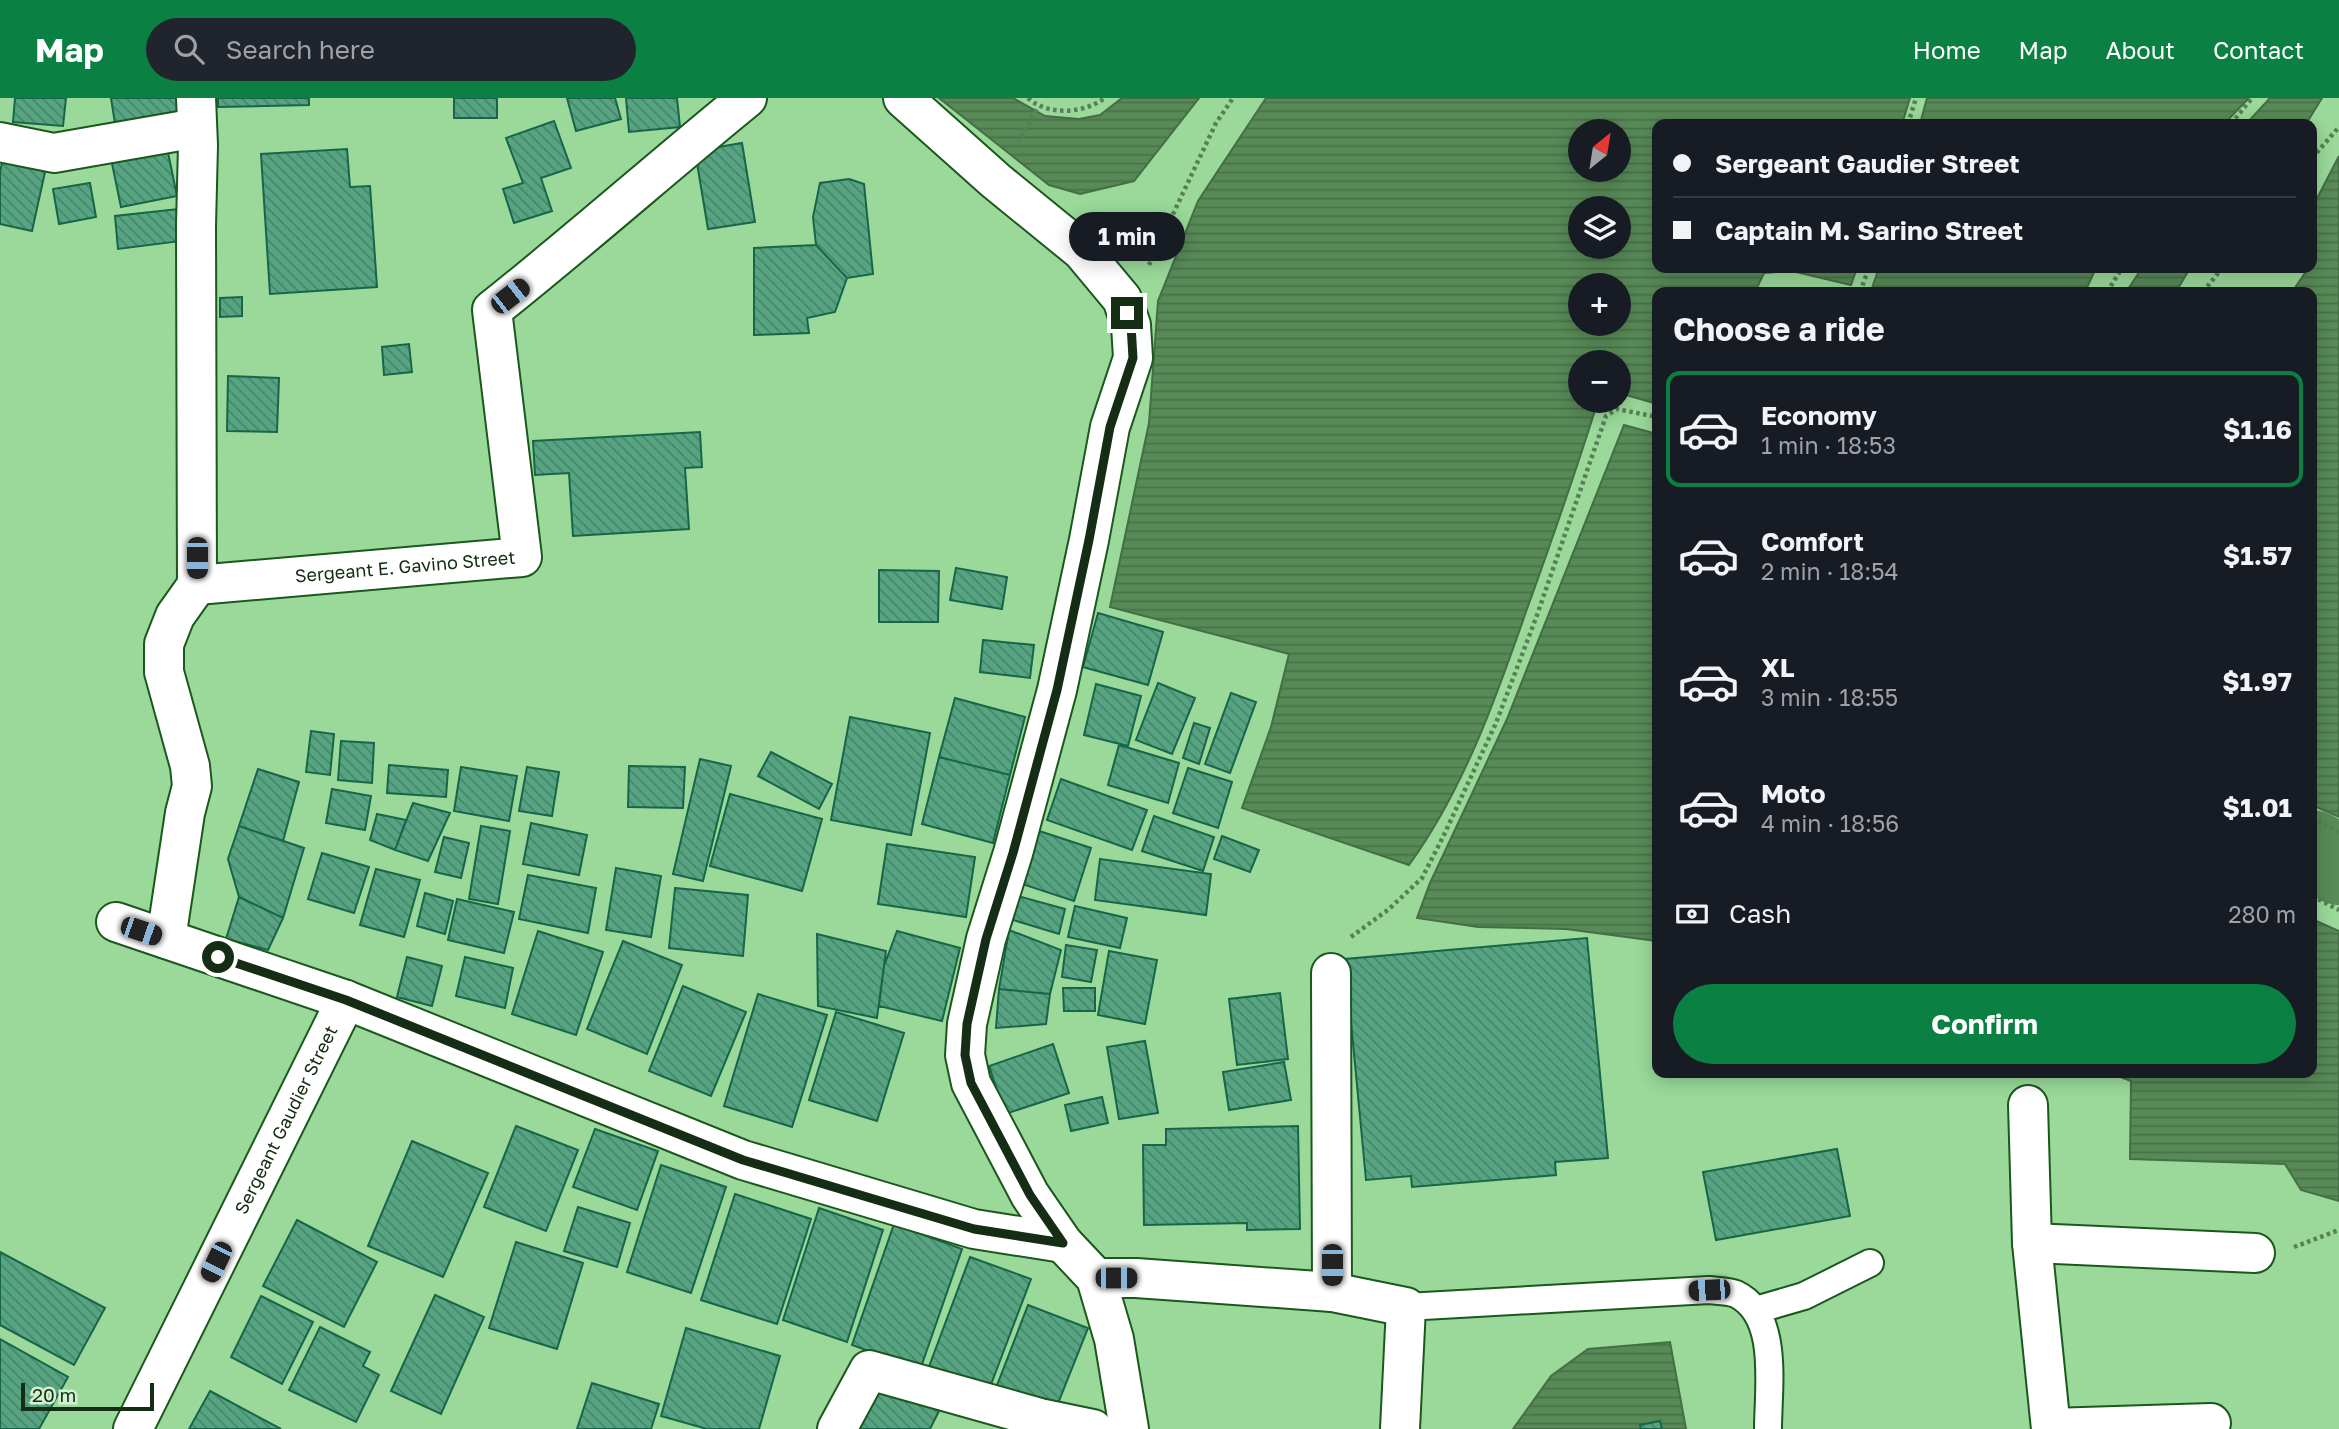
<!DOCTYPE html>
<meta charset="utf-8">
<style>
:root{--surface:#171b24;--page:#20242c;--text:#f1f3f6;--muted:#9ea1a6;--line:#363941;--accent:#0b8043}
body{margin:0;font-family:"Golos Text",sans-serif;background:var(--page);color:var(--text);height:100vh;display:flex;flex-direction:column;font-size:26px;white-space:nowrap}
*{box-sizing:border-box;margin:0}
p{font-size:23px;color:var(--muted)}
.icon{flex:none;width:38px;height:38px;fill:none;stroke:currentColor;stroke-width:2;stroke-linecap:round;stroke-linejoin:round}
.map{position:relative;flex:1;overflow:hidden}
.details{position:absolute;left:1652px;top:189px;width:665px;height:791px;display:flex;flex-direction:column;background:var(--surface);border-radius:14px;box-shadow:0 4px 18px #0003}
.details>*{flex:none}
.guide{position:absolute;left:1652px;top:21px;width:665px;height:154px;border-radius:14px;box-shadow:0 4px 18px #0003;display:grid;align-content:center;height:154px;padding:0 21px;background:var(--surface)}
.needle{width:46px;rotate:30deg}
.fabs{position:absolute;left:1568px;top:21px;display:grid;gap:14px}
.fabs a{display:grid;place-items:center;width:63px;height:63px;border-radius:50%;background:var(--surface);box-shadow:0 4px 18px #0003;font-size:35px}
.scale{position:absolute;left:21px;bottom:18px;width:133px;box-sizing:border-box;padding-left:7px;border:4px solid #142d14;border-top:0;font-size:19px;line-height:24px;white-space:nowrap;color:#142d14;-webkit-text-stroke:5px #d2f1d0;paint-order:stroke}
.end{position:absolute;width:32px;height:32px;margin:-16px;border:9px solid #142d14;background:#fff;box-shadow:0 0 0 4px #fff}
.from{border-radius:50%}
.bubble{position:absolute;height:49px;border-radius:24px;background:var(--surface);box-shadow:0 4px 18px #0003;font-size:23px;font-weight:700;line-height:49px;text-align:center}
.car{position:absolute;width:21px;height:42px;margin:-21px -10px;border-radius:9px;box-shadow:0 0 5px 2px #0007;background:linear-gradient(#222 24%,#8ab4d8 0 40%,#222 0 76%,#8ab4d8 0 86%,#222 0)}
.guide b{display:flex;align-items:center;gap:24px;height:66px;font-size:26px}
.guide b+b{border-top:2px solid var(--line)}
.guide i{width:18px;height:18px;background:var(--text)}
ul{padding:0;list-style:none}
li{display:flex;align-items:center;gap:21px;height:116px;margin:0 14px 10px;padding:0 7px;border:4px solid transparent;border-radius:14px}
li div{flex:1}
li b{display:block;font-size:26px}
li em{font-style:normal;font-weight:700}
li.active{border-color:var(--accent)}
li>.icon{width:63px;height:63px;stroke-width:1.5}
h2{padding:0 21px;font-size:32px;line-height:84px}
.pay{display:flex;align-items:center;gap:18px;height:77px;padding:0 21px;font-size:26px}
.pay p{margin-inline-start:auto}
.action{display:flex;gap:14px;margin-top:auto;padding:14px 21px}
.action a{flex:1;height:80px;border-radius:42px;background:var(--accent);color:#fff;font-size:28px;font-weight:700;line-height:80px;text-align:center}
header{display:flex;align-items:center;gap:42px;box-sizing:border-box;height:98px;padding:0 35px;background:var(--accent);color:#fff}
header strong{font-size:33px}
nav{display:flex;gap:38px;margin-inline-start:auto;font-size:24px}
.search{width:490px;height:63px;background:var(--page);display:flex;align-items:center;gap:18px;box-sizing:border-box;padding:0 24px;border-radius:38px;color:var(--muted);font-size:26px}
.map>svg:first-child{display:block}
</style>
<header>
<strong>Map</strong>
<div class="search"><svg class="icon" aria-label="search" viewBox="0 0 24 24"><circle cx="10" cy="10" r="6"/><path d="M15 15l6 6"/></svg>Search here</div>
<nav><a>Home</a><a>Map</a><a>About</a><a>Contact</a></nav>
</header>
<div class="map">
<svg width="2339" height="1331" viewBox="0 0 2339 1331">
<defs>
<pattern id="water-rules" width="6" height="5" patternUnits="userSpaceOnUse" patternTransform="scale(1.75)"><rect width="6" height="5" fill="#588a58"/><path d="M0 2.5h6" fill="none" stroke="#487148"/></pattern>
<pattern id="building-back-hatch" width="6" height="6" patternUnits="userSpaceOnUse" patternTransform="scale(1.75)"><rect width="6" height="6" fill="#57a483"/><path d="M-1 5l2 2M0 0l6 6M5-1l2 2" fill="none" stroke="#47866a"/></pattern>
</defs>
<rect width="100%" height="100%" fill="#9ad999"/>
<path fill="url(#water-rules)" stroke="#446e44" stroke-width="2" fill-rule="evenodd" d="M 939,0 L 1013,0 L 1045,18 L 1079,21 L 1100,17 L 1122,0 L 1199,0 L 1134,83 L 1080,96 L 1049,87 Z
M 1266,0 L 1910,0 L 1902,26 L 1657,26 L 1657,170 L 1857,170 L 1851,187 L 1792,173 L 1764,175 L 1755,194 L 1657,194 L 1657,306 L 1619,295 L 1619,264 L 1580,264 L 1580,303 L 1598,303 C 1576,373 1552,442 1527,511 C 1496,600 1464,691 1409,767 L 1242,710 L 1271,629 L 1289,556 L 1110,509 L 1149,325 L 1158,203 L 1198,103 ZM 1619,33 L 1619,72 L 1580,72 L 1580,33 ZM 1619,110 L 1619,149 L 1580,149 L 1580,110 ZM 1619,187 L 1619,226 L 1580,226 L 1580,187 Z
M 1927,0 L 2249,0 L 2224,26 L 1920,26 Z
M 2270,0 L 2322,0 L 2306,26 L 2246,26 Z
M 2339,58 L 2339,719 L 2312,707 L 2312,194 L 2292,194 L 2307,172 L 2305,170 L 2312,170 L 2312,110 Z
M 1879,170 L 2096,170 L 2085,194 L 1880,194 L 1872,190 Z
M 2142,170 L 2190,170 L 2176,194 L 2126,194 Z
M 1624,327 L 1657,336 L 1657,843 L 1566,831 L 1478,829 L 1417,820 L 1430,785 L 1507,621 Z
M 2312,821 L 2339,833 L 2339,1103 L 2301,1092 L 2285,1066 L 2130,1061 L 2131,983 L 2110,975 L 2312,975 Z
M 1670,1244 L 1686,1331 L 1513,1331 L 1551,1278 L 1588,1251 Z"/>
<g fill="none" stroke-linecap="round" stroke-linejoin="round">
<path stroke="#588a58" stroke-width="80" d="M 2312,752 L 2339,767"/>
</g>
<path fill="url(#building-back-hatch)" stroke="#176649" stroke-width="2" d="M 15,0 L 66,0 L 63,28 L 13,24 Z
M 111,0 L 182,0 L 185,23 L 116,32 Z
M 218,0 L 309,0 L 309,7 L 218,9 Z
M 454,0 L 497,0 L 497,20 L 454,20 Z
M 567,0 L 615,0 L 621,21 L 576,33 Z
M 626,0 L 677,0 L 680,29 L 629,34 Z
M 554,23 L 571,70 L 541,80 L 552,113 L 514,125 L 503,91 L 523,85 L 506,40 Z
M 165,40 L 177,98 L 121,109 L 109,51 Z
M 742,45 L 755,124 L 708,131 L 695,53 Z
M 347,51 L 350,89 L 370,88 L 377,189 L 270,196 L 261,56 Z
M 4,55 L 47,65 L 32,133 L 0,126 L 0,74 Z
M 849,81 L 864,86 L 873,176 L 847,180 L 816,147 L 813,119 L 820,85 Z
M 90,85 L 96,119 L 59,126 L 53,91 Z
M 178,111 L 181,143 L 118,151 L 115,118 Z
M 816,147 L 847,180 L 835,214 L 807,220 L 809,235 L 754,237 L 754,150 Z
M 242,199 L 242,218 L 220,219 L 220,200 Z
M 409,246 L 412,274 L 384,277 L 382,249 Z
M 228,278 L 279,280 L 277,334 L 227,333 Z
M 700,334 L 702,369 L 685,370 L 689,431 L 573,438 L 569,375 L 535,377 L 533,343 Z
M 956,470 L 1007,479 L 1002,511 L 950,502 Z
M 879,472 L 939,473 L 938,524 L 879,524 Z
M 1098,515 L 1163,534 L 1148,587 L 1083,569 Z
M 983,542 L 1034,547 L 1030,580 L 980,574 Z
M 1158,585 L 1195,600 L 1172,656 L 1136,642 Z
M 1096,586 L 1141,598 L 1128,648 L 1084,637 Z
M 1231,595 L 1256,604 L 1230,675 L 1205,666 Z
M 955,600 L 1025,619 L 1010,677 L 939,659 Z
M 850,619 L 930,635 L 911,737 L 831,722 Z
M 1194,625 L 1210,630 L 1199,666 L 1183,660 Z
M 311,633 L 334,636 L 330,677 L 306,674 Z
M 341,643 L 374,645 L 372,685 L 338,682 Z
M 1119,647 L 1179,665 L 1168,705 L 1108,687 Z
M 771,654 L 832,686 L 819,711 L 758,678 Z
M 939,659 L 1010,677 L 993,745 L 922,726 Z
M 700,661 L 731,668 L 703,783 L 673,776 Z
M 389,667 L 448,672 L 446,699 L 387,695 Z
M 629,668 L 685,669 L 683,710 L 628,709 Z
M 461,669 L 517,678 L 509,723 L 454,713 Z
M 527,669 L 559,674 L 552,718 L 519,713 Z
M 1188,670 L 1232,684 L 1218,730 L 1173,715 Z
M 258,671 L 299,684 L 283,743 L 239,728 Z
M 1061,681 L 1147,712 L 1132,752 L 1047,722 Z
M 332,691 L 371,698 L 365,732 L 326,725 Z
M 730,696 L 822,721 L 802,793 L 710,768 Z
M 413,705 L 450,715 L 428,763 L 395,752 Z
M 377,716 L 406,722 L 395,752 L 370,742 Z
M 1154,718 L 1214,739 L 1203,773 L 1142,753 Z
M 531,725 L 587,737 L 579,777 L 523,766 Z
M 239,728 L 304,750 L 283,820 L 239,799 L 228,761 Z
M 481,728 L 510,733 L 498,806 L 469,801 Z
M 1027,729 L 1091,750 L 1074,803 L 1010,782 Z
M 1222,738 L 1259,752 L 1250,774 L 1214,761 Z
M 444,739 L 469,745 L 461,780 L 435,774 Z
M 887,746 L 975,759 L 966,819 L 878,806 Z
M 322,755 L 369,769 L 354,815 L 308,801 Z
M 1100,761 L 1211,776 L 1206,817 L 1095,802 Z
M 616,770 L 661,778 L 651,839 L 606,832 Z
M 376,771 L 420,782 L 404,839 L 360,827 Z
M 528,777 L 596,790 L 588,835 L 519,821 Z
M 675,790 L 748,797 L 743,858 L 669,850 Z
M 425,795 L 453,803 L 445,836 L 417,828 Z
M 1007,795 L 1065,811 L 1059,836 L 1000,818 Z
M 239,799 L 283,820 L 268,852 L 226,841 Z
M 457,801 L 514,814 L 504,855 L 448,842 Z
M 1075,808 L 1127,820 L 1120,850 L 1068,839 Z
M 1009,832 L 1061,852 L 1050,896 L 999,891 Z
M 538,833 L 603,854 L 576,937 L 512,916 Z
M 897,833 L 960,850 L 942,923 L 879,908 L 884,868 Z
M 817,836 L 886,853 L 877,920 L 818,908 Z
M 1587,840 L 1608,1060 L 1555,1064 L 1556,1077 L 1412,1089 L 1411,1078 L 1366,1082 L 1345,861 Z
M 623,843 L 682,867 L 647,956 L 587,931 Z
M 1066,847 L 1097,852 L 1091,884 L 1062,879 Z
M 1109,853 L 1157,862 L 1145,926 L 1098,917 Z
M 407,859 L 442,868 L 432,908 L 397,899 Z
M 465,859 L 513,870 L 505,910 L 456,898 Z
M 683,888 L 746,914 L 711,998 L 649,973 Z
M 1063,890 L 1095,890 L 1095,913 L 1064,913 Z
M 999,891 L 1050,896 L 1046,926 L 996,930 Z
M 1280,895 L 1288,961 L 1237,967 L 1229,901 Z
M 758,896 L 827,917 L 792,1029 L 724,1008 Z
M 836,914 L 904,935 L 877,1023 L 809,1002 Z
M 1145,943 L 1158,1015 L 1119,1021 L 1107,949 Z
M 1053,946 L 1069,995 L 1005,1016 L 989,968 Z
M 1284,964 L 1291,1002 L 1229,1012 L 1223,974 Z
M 1102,999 L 1108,1025 L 1071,1033 L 1065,1007 Z
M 516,1028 L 578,1052 L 546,1133 L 484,1109 Z
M 1298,1028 L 1300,1131 L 1247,1132 L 1247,1125 L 1144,1127 L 1143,1047 L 1166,1047 L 1166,1031 Z
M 595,1031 L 658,1053 L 637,1112 L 573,1089 Z
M 412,1043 L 488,1075 L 443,1179 L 368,1148 Z
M 1837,1051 L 1850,1118 L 1716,1142 L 1703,1074 Z
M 661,1067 L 726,1089 L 691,1195 L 627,1174 Z
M 735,1096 L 811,1121 L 777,1226 L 701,1202 Z
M 578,1109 L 630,1125 L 617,1169 L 564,1153 Z
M 819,1110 L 883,1132 L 847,1244 L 783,1222 Z
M 297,1122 L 377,1164 L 344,1229 L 263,1188 Z
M 894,1126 L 962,1151 L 920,1272 L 852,1247 Z
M 516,1144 L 583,1165 L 557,1251 L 489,1230 Z
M 0,1154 L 105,1210 L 74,1267 L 0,1227 Z
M 970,1159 L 1031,1181 L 987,1297 L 927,1274 Z
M 435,1197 L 484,1219 L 441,1316 L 391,1293 Z
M 261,1198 L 313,1224 L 282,1286 L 231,1259 Z
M 1028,1207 L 1088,1230 L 1055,1313 L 996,1290 Z
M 320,1229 L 370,1254 L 363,1268 L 379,1277 L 356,1324 L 289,1292 Z
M 686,1230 L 780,1258 L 759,1331 L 707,1331 L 661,1318 Z
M 0,1241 L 68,1279 L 39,1331 L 0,1331 Z
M 592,1285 L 659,1306 L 651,1331 L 577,1331 Z
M 882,1285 L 939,1313 L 930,1331 L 860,1331 Z
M 210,1293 L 281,1331 L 189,1331 Z
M 1660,1323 L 1662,1331 L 1641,1331 L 1640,1327 Z"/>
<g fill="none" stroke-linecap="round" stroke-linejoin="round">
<g stroke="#1b581e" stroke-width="30">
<path id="lane" d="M 1406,1209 L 1709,1192 C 1717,1193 1729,1193 1736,1196 C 1780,1217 1768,1290 1768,1331
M 1756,1212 L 1804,1198 L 1870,1165"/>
</g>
<g stroke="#1b581e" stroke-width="42">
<g id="street">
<path id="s1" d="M 196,0 L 198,47 L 196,127 L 197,487 L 522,459 L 492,212 C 579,143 661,70 747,0"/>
<path d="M 0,44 L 54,55 L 197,30"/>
<path d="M 116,824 L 346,902 L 743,1062 L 974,1131 L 1063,1145"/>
<path d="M 166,841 L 185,715 L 192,688 L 190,668 L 164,574 L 164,546 L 175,518 L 197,487"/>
<path d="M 1331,875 L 1332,1194"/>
<path d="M 2028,1007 L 2032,1145 L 2051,1331"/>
<path d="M 2032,1145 L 2255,1155"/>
<path d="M 1096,1180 L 1136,1180 L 1332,1194 L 1406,1209 L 1400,1331"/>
<path d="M 2051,1330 L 2211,1325"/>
<path id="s2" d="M 133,1331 L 346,902"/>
<path d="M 837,1331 L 869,1272 L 1040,1320 L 1093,1331"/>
</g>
</g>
<g stroke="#1b581e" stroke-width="42">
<path id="secondary" d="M 903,0 L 996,83 L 1082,153 L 1122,201 L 1131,227 L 1133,260 L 1110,329 L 1089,442 L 1057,592 L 1013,755 L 986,841 L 967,926 L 965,957 L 971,985 L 1030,1097 L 1063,1145 L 1096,1180 L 1114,1241 L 1129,1331"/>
</g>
<path stroke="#558155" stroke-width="4.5" stroke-dasharray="3.5 3.5" stroke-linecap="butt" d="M 1028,0 C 1048,18 1083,16 1105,0
M 1908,26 L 1916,0
M 2231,26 L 2252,0
M 1018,45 L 1038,9
M 2312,60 L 2339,29
M 1149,167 L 1216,25 L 1233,0
M 1860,194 L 1869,170
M 2107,194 L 2122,170
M 2203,194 L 2222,170
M 2312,720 L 2339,734
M 2312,798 L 2339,812
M 1351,839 L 1389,811 L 1422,780 L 1443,739 L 1496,625 L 1536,520 L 1606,318 L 1617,311 L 1657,319
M 2294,1149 L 2339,1132"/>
<use href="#lane" stroke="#fff" stroke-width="26"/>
<use href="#street" stroke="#fff" stroke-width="38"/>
<use href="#secondary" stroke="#fff" stroke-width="38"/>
</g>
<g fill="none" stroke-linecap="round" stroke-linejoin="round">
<path stroke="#142d14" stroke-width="9" d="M 218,859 L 346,902 L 743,1062 L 974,1131 L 1063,1145 L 1030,1097 L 971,985 L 965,957 L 967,926 L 986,841 L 1013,755 L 1057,592 L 1089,442 L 1110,329 L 1133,260 L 1131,227 L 1127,215"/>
</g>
<g text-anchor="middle" stroke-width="6" stroke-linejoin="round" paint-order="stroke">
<g font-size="18" fill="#142d14" stroke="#d2f1d0">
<text dy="6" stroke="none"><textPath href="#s1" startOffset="696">Sergeant E. Gavino Street</textPath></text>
<text dy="6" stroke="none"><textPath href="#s2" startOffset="345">Sergeant Gaudier Street</textPath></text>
</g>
</g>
</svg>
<div class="fabs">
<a><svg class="needle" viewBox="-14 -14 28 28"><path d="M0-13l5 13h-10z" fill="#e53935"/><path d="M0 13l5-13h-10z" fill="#9ea1a6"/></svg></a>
<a><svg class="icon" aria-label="layers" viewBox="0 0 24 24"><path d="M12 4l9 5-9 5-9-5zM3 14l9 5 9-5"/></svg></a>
<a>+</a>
<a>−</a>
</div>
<div class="scale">20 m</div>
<i class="end from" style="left:218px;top:859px"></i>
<i class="end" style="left:1127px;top:215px"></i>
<div class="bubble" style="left:1069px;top:114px;width:116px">1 min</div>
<i class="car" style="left:510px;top:198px;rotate:52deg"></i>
<i class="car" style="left:197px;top:460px;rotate:180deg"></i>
<i class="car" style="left:141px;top:833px;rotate:109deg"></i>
<i class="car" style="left:216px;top:1164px;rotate:206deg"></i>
<i class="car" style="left:1332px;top:1167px;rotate:180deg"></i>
<i class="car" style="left:1116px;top:1180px;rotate:90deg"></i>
<i class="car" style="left:1709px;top:1192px;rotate:267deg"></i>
<div class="guide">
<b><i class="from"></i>Sergeant Gaudier Street</b>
<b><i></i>Captain M. Sarino Street</b>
</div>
<section class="details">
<h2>Choose a ride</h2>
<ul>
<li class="active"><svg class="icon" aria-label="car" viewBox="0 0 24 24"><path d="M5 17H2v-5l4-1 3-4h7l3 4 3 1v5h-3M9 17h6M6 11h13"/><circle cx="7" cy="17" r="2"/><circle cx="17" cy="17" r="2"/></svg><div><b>Economy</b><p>1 min · 18:53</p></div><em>$1.16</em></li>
<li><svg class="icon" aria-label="car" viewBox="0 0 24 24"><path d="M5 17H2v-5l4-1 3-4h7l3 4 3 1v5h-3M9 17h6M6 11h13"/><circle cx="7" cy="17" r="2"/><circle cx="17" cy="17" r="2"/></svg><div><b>Comfort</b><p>2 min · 18:54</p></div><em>$1.57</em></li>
<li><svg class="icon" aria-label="car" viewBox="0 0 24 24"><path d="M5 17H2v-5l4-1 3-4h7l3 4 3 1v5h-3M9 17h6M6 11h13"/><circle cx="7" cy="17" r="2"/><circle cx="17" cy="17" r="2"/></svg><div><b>XL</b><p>3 min · 18:55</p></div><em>$1.97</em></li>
<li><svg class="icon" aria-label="car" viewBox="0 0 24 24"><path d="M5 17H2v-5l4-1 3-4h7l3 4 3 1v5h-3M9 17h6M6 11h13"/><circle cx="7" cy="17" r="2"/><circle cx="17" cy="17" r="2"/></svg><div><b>Moto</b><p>4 min · 18:56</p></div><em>$1.01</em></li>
</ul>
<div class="pay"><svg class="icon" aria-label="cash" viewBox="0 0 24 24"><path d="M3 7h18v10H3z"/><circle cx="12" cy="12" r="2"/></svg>Cash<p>280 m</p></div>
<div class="action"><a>Confirm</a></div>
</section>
</div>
